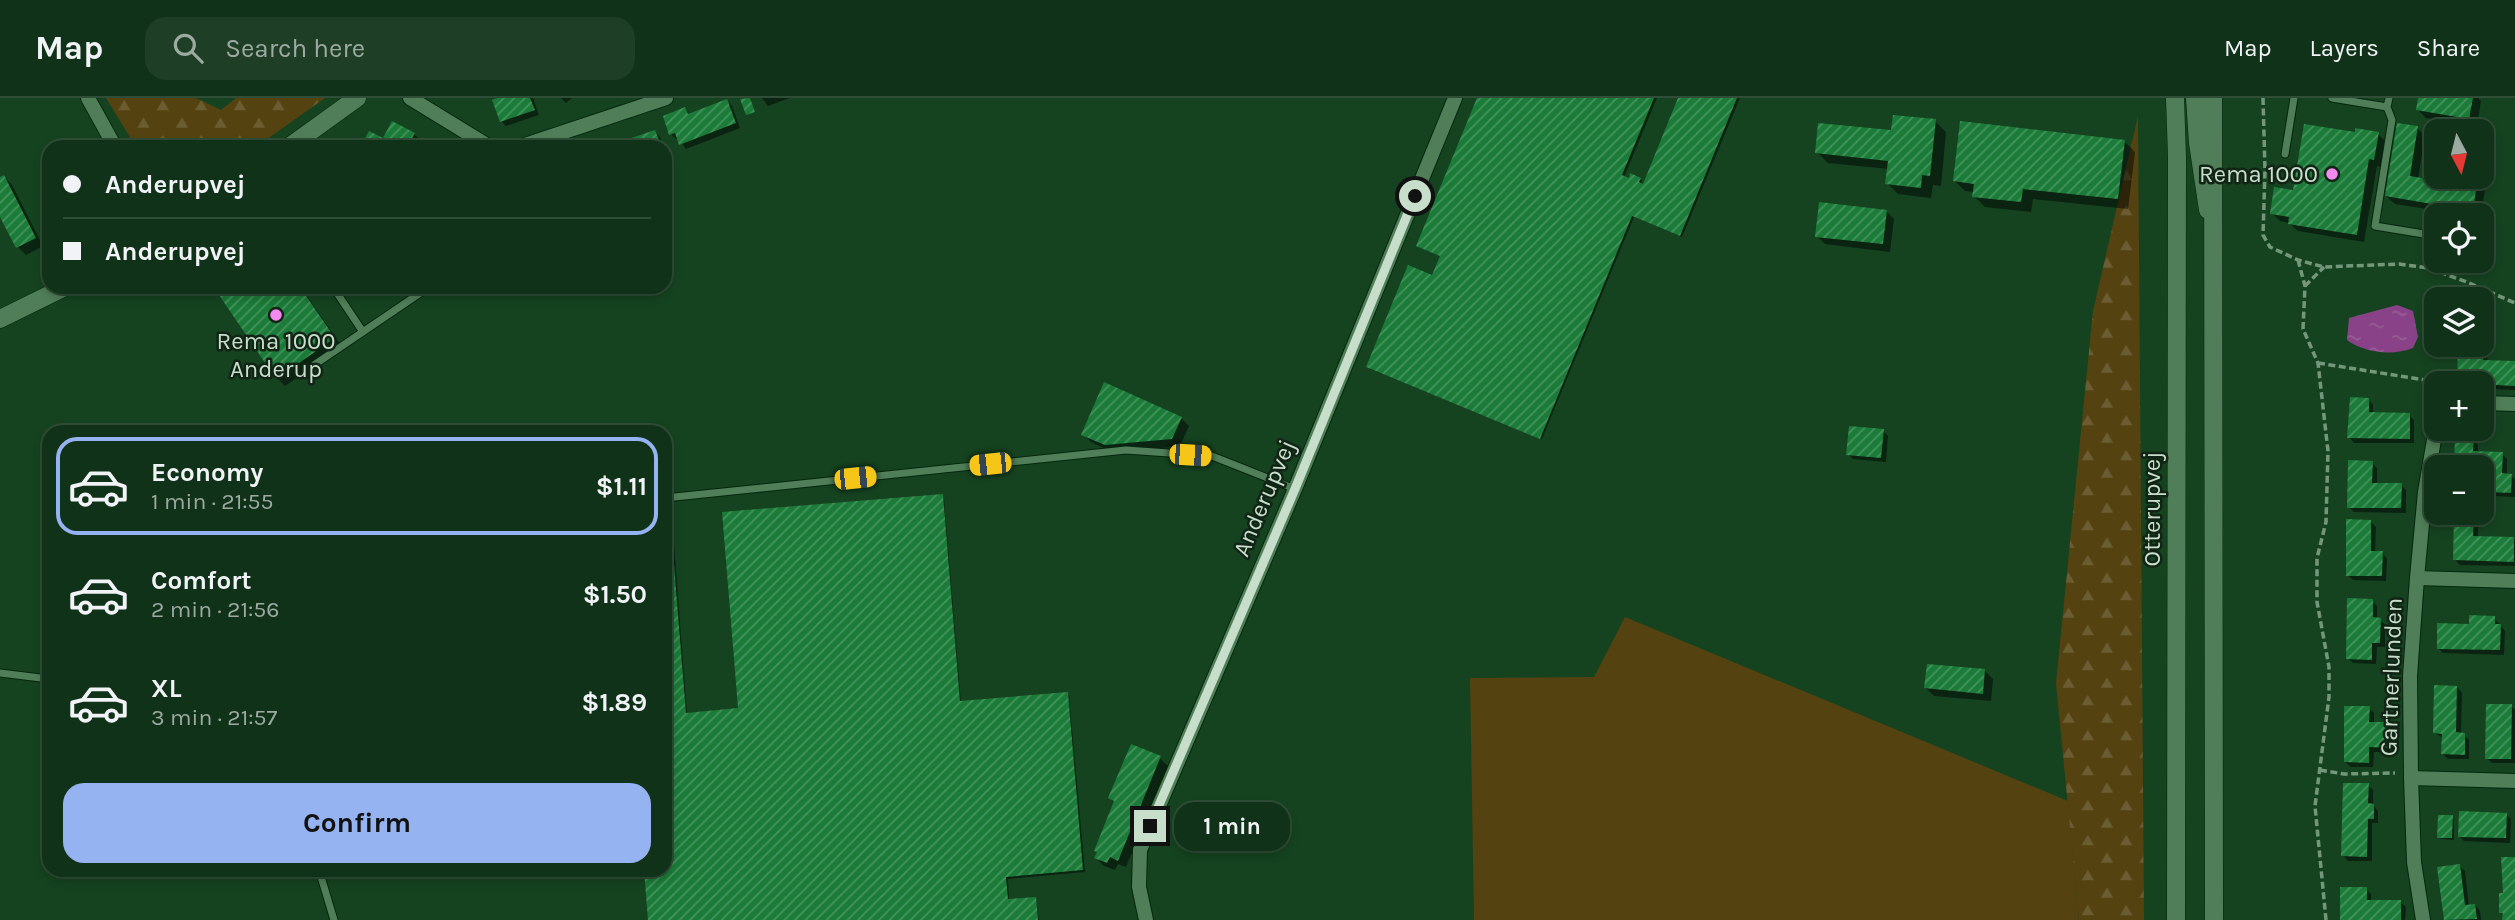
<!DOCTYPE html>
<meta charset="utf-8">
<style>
:root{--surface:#103218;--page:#1e3e25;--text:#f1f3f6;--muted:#9caaa2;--line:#304d37;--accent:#95b2f1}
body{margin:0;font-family:Karla,sans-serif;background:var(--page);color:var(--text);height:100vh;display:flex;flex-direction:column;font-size:26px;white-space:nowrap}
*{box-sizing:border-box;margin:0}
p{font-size:23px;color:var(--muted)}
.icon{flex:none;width:38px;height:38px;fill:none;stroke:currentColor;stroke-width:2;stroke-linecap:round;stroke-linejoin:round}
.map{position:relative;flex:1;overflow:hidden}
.drawer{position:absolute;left:42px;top:327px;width:630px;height:452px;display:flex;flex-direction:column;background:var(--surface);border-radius:21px;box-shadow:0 4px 10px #0003,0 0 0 2px var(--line)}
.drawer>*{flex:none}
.top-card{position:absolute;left:42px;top:42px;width:630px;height:154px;border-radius:21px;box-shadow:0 4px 10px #0003,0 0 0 2px var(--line);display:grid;align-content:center;height:154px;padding:0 21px;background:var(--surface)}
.needle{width:46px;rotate:173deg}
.tools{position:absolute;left:2424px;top:21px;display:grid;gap:14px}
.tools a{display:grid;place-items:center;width:70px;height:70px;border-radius:14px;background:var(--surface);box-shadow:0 4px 10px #0003,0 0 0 2px var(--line);font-size:35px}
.end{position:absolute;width:32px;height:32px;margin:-16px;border:9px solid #c7dfca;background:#111;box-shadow:0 0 0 4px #111}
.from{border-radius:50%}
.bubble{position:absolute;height:49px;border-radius:21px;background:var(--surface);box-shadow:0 4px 10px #0003,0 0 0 2px var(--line);font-size:23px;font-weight:700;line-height:49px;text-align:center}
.car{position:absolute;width:21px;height:42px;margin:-21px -10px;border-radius:9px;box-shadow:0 0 5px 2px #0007;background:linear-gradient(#f5c518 24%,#345 0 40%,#f5c518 0 76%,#345 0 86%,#f5c518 0)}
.top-card b{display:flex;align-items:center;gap:24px;height:66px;font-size:26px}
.top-card b+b{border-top:2px solid var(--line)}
.top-card i{width:18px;height:18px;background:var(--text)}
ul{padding:12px 0 0;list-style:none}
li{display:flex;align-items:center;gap:21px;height:98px;margin:0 14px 10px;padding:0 7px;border:4px solid transparent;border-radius:21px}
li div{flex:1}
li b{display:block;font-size:26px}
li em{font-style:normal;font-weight:700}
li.selected{border-color:var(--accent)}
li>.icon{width:63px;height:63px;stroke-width:1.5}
.cta{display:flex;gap:14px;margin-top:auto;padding:14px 21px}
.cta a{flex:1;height:80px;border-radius:21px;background:var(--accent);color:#111;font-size:28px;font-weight:700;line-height:80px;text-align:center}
header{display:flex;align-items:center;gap:42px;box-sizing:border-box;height:98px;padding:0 35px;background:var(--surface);border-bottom:2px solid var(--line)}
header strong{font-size:33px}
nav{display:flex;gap:38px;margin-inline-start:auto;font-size:24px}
.search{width:490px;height:63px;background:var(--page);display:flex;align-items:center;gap:18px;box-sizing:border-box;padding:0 24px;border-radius:21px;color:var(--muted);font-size:26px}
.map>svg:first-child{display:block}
</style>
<header>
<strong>Map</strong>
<div class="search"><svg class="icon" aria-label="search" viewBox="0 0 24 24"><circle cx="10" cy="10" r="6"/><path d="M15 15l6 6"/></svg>Search here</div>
<nav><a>Map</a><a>Layers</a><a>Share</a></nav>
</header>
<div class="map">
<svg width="2515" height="822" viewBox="0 0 2515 822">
<defs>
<pattern id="forest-firs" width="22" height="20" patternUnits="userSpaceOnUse" patternTransform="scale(1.75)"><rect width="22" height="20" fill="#544210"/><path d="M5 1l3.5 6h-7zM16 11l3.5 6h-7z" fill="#6b5d31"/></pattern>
<pattern id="water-ripples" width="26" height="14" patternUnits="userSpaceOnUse" patternTransform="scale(1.75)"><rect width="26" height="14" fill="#894287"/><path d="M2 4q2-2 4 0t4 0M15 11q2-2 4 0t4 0" fill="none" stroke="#985d97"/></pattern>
<pattern id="building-hatch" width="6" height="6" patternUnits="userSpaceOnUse" patternTransform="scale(1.75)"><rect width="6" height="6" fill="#1b7b38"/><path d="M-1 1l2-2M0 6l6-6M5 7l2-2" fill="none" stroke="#45935d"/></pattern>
</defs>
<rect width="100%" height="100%" fill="#154320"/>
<path fill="#544210" d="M 1625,519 L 2068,703 L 2079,822 L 1474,822 L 1470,580 L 1594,579 Z"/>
<path fill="url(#forest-firs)" d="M 106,0 L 196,0 L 221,12 L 236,0 L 325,0 L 256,49 L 136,49 Z
M 2138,18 L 2144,822 L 2079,822 L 2056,585 L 2093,213 Z"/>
<path fill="url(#water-ripples)" d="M 2397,207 L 2413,213 L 2418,239 L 2413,250 C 2392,258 2365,255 2347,242 L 2349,220 Z"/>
<path fill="#0007" d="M 502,0 L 533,0 L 539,17 L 506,28 L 501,23 Z
M 561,0 L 572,0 L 566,5 Z
M 762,0 L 790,0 L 768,8 Z
M 1479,0 L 1657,0 L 1624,79 L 1629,82 L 1640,81 L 1642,83 L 1640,86 L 1644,88 L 1680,0 L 1740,0 L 1682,139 L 1634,119 L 1542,341 L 1370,271 L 1433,179 L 1442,158 Z
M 2420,0 L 2478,0 L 2481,3 L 2477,28 L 2426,20 L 2418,12 Z
M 727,3 L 732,8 L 740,30 L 686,51 L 678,40 L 676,41 L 671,36 L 685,11 L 690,17 Z
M 1935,23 L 1946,34 L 1941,88 L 1933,87 L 1931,100 L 1898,96 L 1887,85 L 1889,71 L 1828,65 L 1817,54 Z
M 2417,30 L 2425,38 L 2418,81 L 2457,88 L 2459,79 L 2482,79 L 2482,40 L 2492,48 L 2481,117 L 2465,117 L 2395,106 L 2386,98 Z
M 655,34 L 660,39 L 663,49 L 624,49 L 622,45 Z
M 414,36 L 419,41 L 417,44 L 428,49 L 367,49 Z
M 2378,36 L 2386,44 L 2382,69 L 2377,68 L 2364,144 L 2298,133 L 2289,125 L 2280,123 L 2272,115 L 2295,94 Z
M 2124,43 L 2135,54 L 2128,111 L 2033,101 L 2031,114 L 1985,109 L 1974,98 L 1974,94 L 1965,93 L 1955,83 Z
M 4,79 L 12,87 L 43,148 L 26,157 L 18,149 L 0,115 L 0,81 Z
M 1886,113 L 1894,121 L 1890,154 L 1825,146 L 1817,138 Z
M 228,189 L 301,189 L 342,249 L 285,288 L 277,280 Z
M 2460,251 L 2482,251 L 2488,256 L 2487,264 L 2515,264 L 2515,292 L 2482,291 L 2482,285 L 2459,285 Z
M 2368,301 L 2373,307 L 2373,316 L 2409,317 L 2414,322 L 2414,345 L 2354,345 L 2349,339 Z
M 1181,320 L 1189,328 L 1180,348 L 1114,355 L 1091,344 L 1083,336 Z
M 1883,333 L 1888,338 L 1886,364 L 1853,361 L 1848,356 Z
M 2457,341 L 2473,342 L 2478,347 L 2478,355 L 2502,356 L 2507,361 L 2507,377 L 2511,378 L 2515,381 L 2515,399 L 2493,398 L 2488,393 L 2488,384 L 2482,384 L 2482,369 L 2456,369 Z
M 2372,365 L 2377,370 L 2377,387 L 2401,387 L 2406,392 L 2406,415 L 2354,414 L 2349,409 Z
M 942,397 L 944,400 L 961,605 L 1067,596 L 1069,598 L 1085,774 L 1008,781 L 1009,803 L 1035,801 L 1039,822 L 650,822 L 646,772 L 665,772 L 665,419 L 672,421 L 687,616 L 740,612 Z
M 2473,421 L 2478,426 L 2478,440 L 2515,442 L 2515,468 L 2460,467 L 2455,462 Z
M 2371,424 L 2376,429 L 2375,455 L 2382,455 L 2387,460 L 2386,483 L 2353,482 L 2347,477 Z
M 2372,503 L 2377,508 L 2377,521 L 2385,526 L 2385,549 L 2377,549 L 2376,566 L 2353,565 L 2348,560 Z
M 2494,520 L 2505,533 L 2504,557 L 2443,555 L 2438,550 L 2471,527 Z
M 1985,573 L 1993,581 L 1991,603 L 1934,598 L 1926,590 Z
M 2457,589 L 2462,595 L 2461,636 L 2469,641 L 2469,661 L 2448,661 L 2443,656 L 2443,640 L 2435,635 Z
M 2511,608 L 2515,612 L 2515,665 L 2492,665 L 2487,660 Z
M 2369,610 L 2374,615 L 2374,626 L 2394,626 L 2399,631 L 2398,654 L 2374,654 L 2373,669 L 2351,669 L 2345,664 Z
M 1132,648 L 1160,660 L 1168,668 L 1126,769 L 1118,766 L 1115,772 L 1104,768 L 1096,760 L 1098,755 L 1096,753 L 1115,705 L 1110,700 Z
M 2368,687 L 2373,692 L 2373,707 L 2378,713 L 2378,725 L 2372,725 L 2372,763 L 2348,763 L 2343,757 Z
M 2506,716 L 2511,721 L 2510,745 L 2464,743 L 2459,738 Z
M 2452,719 L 2454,721 L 2454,742 L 2441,741 L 2439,739 Z
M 2459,768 L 2465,773 L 2469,808 L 2475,807 L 2480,813 L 2481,822 L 2445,822 L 2439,771 Z
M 2366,791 L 2371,796 L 2371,804 L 2400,804 L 2406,809 L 2405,822 L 2342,822 Z"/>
<path fill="url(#building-hatch)" d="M 497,0 L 530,0 L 535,12 L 500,24 L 492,2 Z
M 750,0 L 755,14 L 746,17 L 740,1 Z
M 1477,0 L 1654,0 L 1622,77 L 1629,80 L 1630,75 L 1641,80 L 1639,84 L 1643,86 L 1678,0 L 1737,0 L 1680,138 L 1632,118 L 1540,341 L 1366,269 L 1408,167 L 1432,177 L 1440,158 L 1416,148 Z
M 2418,0 L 2473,0 L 2469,21 L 2416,12 Z
M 727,1 L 736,25 L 679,47 L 675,35 L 669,37 L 663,18 L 685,9 L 688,16 Z
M 1893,17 L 1936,21 L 1930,78 L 1922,77 L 1921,90 L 1885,86 L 1888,63 L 1815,55 L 1818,25 L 1891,32 Z
M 392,23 L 415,35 L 407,49 L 367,49 L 362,46 L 369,33 L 383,40 Z
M 1960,23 L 2125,42 L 2118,101 L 2023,91 L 2021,104 L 1972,99 L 1974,86 L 1953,83 Z
M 2397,25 L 2418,28 L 2410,78 L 2456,86 L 2457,79 L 2478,79 L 2473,113 L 2385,98 Z
M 2304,26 L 2355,34 L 2355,30 L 2379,34 L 2374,62 L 2369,61 L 2357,137 L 2288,126 L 2289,119 L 2270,116 L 2274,89 L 2293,92 Z
M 655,32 L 661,47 L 622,49 L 620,44 Z
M 4,77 L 36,140 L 16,150 L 0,119 L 0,79 Z
M 1819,104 L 1887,112 L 1883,146 L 1815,139 Z
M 225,189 L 300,189 L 335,240 L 276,281 L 217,194 Z
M 2458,249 L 2483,250 L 2483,262 L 2515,263 L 2515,288 L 2457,285 Z
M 1104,284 L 1182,319 L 1172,341 L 1105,347 L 1081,337 Z
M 2350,299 L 2369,300 L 2369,314 L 2410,315 L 2410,341 L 2347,340 Z
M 1849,328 L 1884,331 L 1881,360 L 1846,357 Z
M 2455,339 L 2474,340 L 2473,353 L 2503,354 L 2502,375 L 2512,376 L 2511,395 L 2486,394 L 2486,380 L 2482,380 L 2482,369 L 2454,369 Z
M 2348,362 L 2373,363 L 2372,385 L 2402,385 L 2401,410 L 2347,410 Z
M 943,396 L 960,603 L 1068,594 L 1083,772 L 1006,779 L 1008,801 L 1036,799 L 1038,822 L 648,822 L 644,772 L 665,772 L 665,417 L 670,417 L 686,615 L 738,610 L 722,414 Z
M 2454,418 L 2474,419 L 2473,438 L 2514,439 L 2514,464 L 2453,462 Z
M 2346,421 L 2371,422 L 2371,453 L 2383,453 L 2382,478 L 2346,478 Z
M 2347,500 L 2373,501 L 2373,519 L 2381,520 L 2380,545 L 2372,545 L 2372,562 L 2346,561 Z
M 2469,517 L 2495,518 L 2495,526 L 2501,526 L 2500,552 L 2437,551 L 2437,525 L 2469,526 Z
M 1927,566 L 1985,571 L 1983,596 L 1924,590 Z
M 2434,587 L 2457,588 L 2456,634 L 2465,635 L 2465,657 L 2441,656 L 2442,636 L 2433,635 Z
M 2486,606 L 2512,606 L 2511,661 L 2485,661 Z
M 2344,608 L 2370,608 L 2369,624 L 2394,624 L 2394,650 L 2369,649 L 2369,665 L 2344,664 Z
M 1131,646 L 1161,658 L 1118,763 L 1110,759 L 1107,765 L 1094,760 L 1097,754 L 1094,753 L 1114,703 L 1108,700 Z
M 2343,685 L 2369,685 L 2368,705 L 2374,706 L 2374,721 L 2368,721 L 2367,759 L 2341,758 Z
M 2459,713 L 2507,715 L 2506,740 L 2458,739 Z
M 2438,717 L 2453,717 L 2452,740 L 2437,740 Z
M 2501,759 L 2515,759 L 2515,822 L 2502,822 L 2503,815 L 2499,815 L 2499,795 L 2503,795 Z
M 2460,766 L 2465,807 L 2475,806 L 2477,821 L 2444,822 L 2437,769 Z
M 2340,789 L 2367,789 L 2367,802 L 2401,802 L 2401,822 L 2340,822 Z"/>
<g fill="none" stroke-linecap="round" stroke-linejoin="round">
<g stroke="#04270d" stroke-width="9">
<path id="service" d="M 2332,0 L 2387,9
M 2389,0 L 2387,9 L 2392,22 L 2375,128 L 2436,138
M 2285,56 L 2294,0
M 333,189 L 363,234
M 314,267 L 429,189
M 665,400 L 1126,352 L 1212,358 L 1295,391
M 0,575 L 49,581
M 319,772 L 334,822"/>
</g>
<g stroke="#04270d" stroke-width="16">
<path id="minor" d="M 88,0 L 115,49
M 410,0 L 490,49
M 519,49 L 666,0
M 2482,305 L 2515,306
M 2417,480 L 2425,394 L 2436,330
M 2515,483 L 2417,480 L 2410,578 L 2411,680 L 2515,683
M 2411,680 L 2414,764 L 2423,822
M 1146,822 L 1139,789 L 1140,752 L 1295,391 L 1455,0"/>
</g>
<g stroke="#04270d" stroke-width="19">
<path id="tertiary" d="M 2195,0 L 2198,45 L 2208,112
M 289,49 L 357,0
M 0,221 L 65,189"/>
</g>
<g stroke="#04270d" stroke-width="19">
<path id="secondary" d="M 2175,0 L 2177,59 L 2176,822
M 2213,0 L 2214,822"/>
</g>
<path stroke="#74977b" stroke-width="3.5" stroke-dasharray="7 3.5" stroke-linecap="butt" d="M 2263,0 L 2265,72 L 2263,137 L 2270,149 L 2298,162 L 2324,169 L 2399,166 L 2428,170 L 2467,184 L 2515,205
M 2298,162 L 2305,188 L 2303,231 L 2318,265 L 2328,353 L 2326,424 L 2317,460 L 2317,504 L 2329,569 L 2329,599 L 2315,708 L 2326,822
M 2305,188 L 2324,169
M 2318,265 L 2425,282 L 2436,292
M 2320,672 L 2344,676 L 2395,675"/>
<use href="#service" stroke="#507e58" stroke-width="7"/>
<use href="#minor" stroke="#507e58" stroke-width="14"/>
<use href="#tertiary" stroke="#507e58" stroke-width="18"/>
<use href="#secondary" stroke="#507e58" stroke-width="18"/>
</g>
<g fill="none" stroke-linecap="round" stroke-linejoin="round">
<path stroke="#c7dfca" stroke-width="9" d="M 1150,728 L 1295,391 L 1415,98"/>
</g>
<g fill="#f489f0" stroke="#112415" stroke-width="2.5">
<circle cx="2332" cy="76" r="7"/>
<circle cx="276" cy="217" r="7"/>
</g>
<g text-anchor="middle" stroke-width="5" stroke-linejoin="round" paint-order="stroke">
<g font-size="24" fill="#c7dfca" stroke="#112415" text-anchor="end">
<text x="2318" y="84">Rema 1000</text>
<text x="276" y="251" text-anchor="middle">Rema 1000<tspan x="276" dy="28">Anderup</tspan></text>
</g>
<g font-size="24" fill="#c7dfca" stroke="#112415">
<text transform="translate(1264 400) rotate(-67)" y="8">Anderupvej</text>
<text transform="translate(2152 411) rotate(-90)" y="8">Otterupvej</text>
<text transform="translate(2391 579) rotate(-88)" y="8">Gartnerlunden</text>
</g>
</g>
</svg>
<div class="tools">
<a><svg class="needle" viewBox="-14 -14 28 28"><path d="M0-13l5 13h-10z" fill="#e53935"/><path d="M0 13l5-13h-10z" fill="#9caaa2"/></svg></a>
<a><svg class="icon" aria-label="locate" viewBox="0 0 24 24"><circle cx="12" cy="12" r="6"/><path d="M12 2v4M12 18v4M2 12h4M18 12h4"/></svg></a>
<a><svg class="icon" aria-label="layers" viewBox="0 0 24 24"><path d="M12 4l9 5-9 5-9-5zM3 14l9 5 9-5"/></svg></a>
<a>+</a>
<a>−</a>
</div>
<i class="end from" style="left:1415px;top:98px"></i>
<i class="end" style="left:1150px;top:728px"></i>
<div class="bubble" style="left:1174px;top:704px;width:116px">1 min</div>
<i class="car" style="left:1190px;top:357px;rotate:94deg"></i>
<i class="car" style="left:990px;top:366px;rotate:264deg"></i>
<i class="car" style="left:855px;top:380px;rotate:84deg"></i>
<div class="top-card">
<b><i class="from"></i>Anderupvej</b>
<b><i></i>Anderupvej</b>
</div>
<section class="drawer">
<ul>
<li class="selected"><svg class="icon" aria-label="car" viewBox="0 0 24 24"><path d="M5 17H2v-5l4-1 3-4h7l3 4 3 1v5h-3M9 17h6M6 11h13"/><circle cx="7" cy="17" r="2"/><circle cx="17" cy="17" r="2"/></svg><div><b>Economy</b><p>1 min · 21:55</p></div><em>$1.11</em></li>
<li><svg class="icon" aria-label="car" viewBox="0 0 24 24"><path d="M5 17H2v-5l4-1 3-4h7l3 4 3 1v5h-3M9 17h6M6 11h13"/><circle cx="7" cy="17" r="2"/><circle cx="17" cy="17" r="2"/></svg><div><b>Comfort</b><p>2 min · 21:56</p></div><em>$1.50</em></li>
<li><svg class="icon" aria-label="car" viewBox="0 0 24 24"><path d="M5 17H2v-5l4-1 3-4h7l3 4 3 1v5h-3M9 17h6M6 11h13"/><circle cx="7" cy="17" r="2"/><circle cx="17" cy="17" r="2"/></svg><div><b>XL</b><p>3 min · 21:57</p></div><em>$1.89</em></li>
</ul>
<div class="cta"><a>Confirm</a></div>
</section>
</div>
